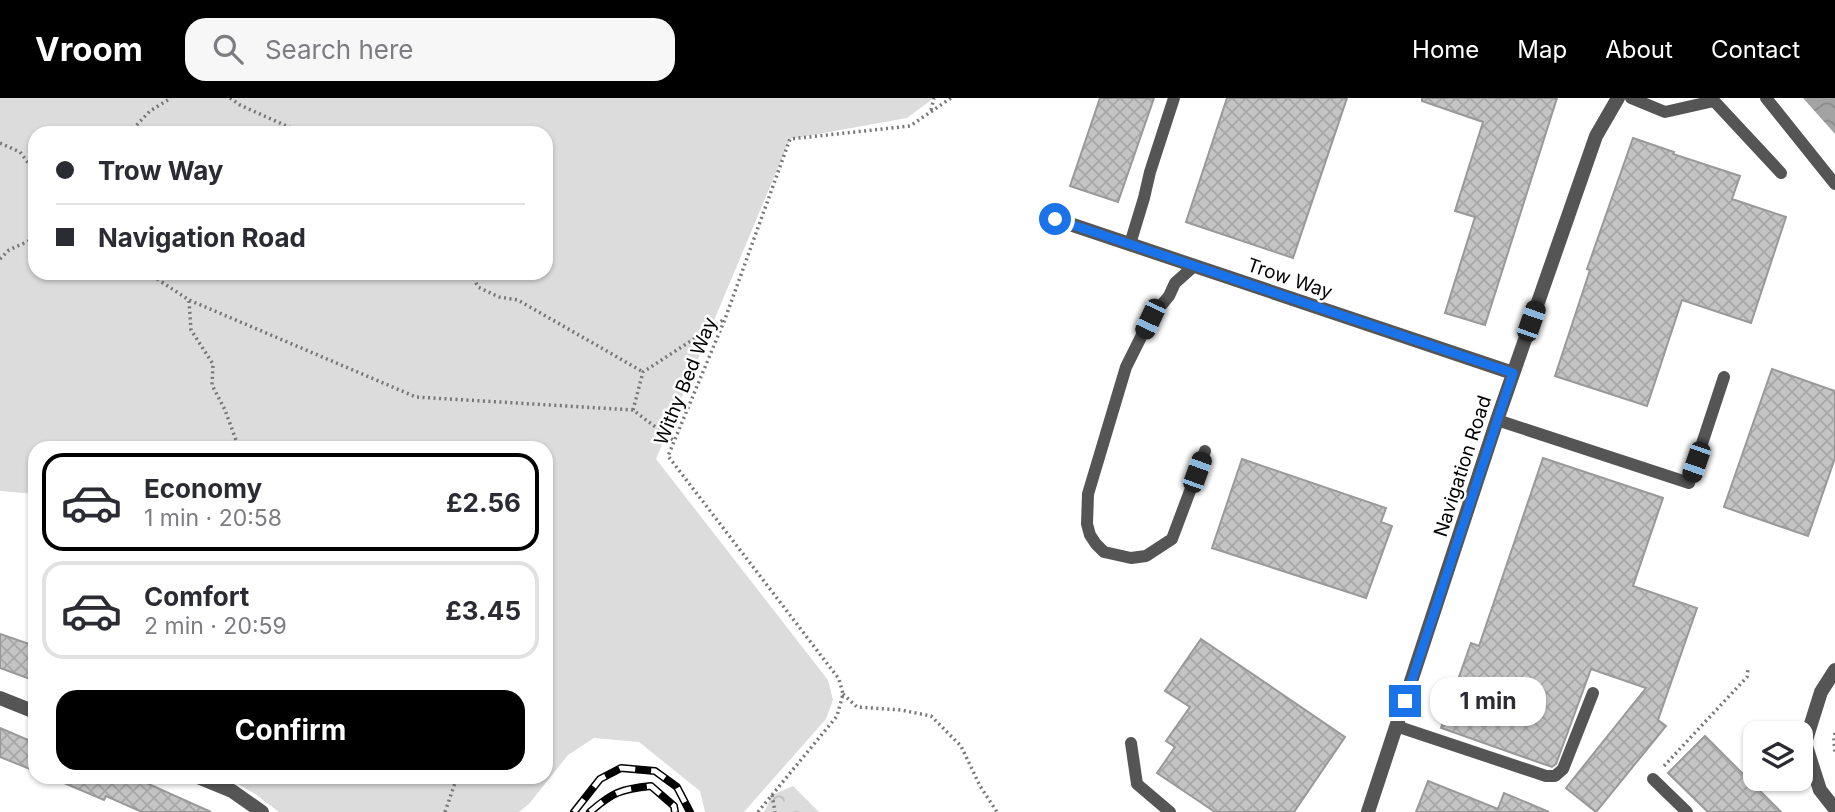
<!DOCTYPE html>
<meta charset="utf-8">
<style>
:root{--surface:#fff;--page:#f7f7f7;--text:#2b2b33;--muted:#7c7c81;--line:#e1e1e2;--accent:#000}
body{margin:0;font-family:Inter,sans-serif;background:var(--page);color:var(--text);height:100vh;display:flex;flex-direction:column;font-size:26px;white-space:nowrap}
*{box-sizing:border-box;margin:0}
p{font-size:23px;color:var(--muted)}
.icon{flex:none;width:38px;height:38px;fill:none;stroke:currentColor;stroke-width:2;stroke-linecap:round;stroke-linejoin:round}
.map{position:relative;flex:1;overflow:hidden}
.drawer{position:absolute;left:28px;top:343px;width:525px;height:343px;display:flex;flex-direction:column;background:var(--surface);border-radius:21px;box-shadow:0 2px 5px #0004}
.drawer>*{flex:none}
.hud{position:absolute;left:28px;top:28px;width:525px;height:154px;border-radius:21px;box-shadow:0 2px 5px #0004;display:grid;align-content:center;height:154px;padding:0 28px;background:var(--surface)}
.controls{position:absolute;left:1743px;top:623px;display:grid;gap:14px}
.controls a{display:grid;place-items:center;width:70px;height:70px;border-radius:14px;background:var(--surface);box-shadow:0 2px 5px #0004;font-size:35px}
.end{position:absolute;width:32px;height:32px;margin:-16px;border:9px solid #1a73e8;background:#fff;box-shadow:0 0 0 4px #fff}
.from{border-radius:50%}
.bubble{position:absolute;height:49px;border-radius:21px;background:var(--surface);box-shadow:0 2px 5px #0004;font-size:23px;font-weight:700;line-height:49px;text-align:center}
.car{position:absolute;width:21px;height:42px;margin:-21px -10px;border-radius:9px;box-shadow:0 0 5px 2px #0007;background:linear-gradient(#222 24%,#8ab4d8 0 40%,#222 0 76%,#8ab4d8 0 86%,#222 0)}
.hud b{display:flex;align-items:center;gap:24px;height:66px;font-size:26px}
.hud b+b{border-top:2px solid var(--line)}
.hud i{width:18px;height:18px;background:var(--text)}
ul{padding:12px 0 0;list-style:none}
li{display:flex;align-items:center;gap:21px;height:98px;margin:0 14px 10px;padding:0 14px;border:4px solid var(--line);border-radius:21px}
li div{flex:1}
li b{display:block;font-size:26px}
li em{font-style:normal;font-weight:700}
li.selected{border-color:var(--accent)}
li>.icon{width:63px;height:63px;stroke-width:1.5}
.action{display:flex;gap:14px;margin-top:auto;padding:14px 28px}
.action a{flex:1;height:80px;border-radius:21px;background:var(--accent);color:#fff;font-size:28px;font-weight:700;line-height:80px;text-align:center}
header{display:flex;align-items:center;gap:42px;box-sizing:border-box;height:98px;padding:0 35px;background:var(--accent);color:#fff}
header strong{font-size:33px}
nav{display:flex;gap:38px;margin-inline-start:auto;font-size:24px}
.search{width:490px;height:63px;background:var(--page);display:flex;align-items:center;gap:18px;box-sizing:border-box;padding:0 24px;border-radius:21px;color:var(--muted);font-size:26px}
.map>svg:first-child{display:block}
</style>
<header>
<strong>Vroom</strong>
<div class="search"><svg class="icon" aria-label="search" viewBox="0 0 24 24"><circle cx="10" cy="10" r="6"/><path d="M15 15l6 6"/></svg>Search here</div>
<nav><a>Home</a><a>Map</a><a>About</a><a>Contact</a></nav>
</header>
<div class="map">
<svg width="1835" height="714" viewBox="0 0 1835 714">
<defs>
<pattern id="park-crowns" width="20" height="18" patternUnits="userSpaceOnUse" patternTransform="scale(1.75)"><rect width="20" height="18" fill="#dcdcdc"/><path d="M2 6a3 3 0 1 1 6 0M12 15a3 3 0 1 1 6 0" fill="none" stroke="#bbb"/></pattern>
<pattern id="water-waves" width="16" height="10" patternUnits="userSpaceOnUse" patternTransform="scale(1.75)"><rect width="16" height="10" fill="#a3a3a3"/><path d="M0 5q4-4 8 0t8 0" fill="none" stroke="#8b8b8b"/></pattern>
<pattern id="building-cross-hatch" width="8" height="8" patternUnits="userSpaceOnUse" patternTransform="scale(1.75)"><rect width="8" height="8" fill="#c4c4c4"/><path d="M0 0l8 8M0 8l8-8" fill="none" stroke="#a7a7a7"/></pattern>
</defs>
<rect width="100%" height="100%" fill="#fff"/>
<path fill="#dcdcdc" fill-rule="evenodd" d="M 0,0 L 934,0 L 907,20 L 790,41 L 656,361 L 828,582 L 833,602 L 826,621 L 744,714 L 705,714 L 700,693 L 639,644 L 594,640 L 568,657 L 529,706 L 519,714 L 279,714 L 255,696 L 226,679 L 546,679 L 546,350 L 35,350 L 35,396 L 0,393 ZM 35,35 L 546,35 L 546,175 L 35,175 Z"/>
<path fill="url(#park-crowns)" d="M 793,688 L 819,714 L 764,714 L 772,697 Z"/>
<path fill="url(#water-waves)" d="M 1803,0 L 1835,0 L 1835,36 Z"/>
<path fill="url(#building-cross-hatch)" stroke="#999" stroke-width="2" d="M 1100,0 L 1154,0 L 1118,104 L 1070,88 Z
M 1227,0 L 1347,0 L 1293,160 L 1186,124 Z
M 1422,0 L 1557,0 L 1485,227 L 1445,215 L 1475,119 L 1455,113 L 1483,24 L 1422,3 Z
M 1633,40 L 1674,54 L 1673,56 L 1740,78 L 1732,101 L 1786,119 L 1751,225 L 1682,202 L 1647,308 L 1555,278 L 1590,172 L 1587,171 Z
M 1772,271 L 1835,293 L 1835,360 L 1808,438 L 1724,409 Z
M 1543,360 L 1663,400 L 1633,488 L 1697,510 L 1658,622 L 1666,628 L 1596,714 L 1566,690 L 1646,590 L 1591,571 L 1556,666 L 1552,669 L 1441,630 L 1471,545 L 1479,548 Z
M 1242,361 L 1386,410 L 1381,424 L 1392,428 L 1366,500 L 1212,450 Z
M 0,536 L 35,548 L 35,566 L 30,581 L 0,570 Z
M 1201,541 L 1345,639 L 1294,714 L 1215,714 L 1157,675 L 1175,649 L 1166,643 L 1190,609 L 1165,593 Z
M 0,630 L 35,645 L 35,673 L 0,659 Z
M 1705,638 L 1781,714 L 1708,714 L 1668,675 Z
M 50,679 L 133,679 L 211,714 L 142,714 L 106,698 L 104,702 Z
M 1428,683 L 1498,711 L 1504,695 L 1549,714 L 1416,714 Z"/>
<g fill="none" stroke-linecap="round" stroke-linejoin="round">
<path stroke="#777" stroke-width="3.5" stroke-dasharray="2 3.5" stroke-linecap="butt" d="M 230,0 L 240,7 L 302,35
M 931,12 L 934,0
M 129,35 L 150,13 L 171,0
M 0,45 L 20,54 L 35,74
M 0,161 L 9,152 L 35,140
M 148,175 L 189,202 L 416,299 L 633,312 L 674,343
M 471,175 L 478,189 L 499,199 L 518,202 L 643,274
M 189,203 L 191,232 L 213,266 L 212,287 L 225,312 L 239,350
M 633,312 L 643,274 L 723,222
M 843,596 L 857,609 L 901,612 L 931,618 L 961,648 L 980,688 L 997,714
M 1835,635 L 1834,642 L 1835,656
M 1664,668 L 1747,579 L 1748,571
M 772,697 L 775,714
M 445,714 L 455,685 L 447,679
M 758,714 L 837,618 L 843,596 L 839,581 L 668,358 L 725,221 L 790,41 L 910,28 L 951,0"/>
<path stroke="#555" stroke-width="12" d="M 1631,0 L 1665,14 L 1714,3 L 1781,75
M 1766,0 L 1835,86
M 1130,146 L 1144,100 L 1150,74 L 1174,0
M 1194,168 L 1175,185 L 1169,198 L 1150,221 L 1126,269 L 1088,396 L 1087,426 L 1090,437 L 1096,446 L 1104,454 L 1131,460 L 1146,458 L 1172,441 L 1205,353
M 1497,322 L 1689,385 L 1724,279
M 1396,628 L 1546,678 L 1555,678 L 1563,671 L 1593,595
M 1131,645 L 1137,686 L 1170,714
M 1653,681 L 1687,714"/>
<path stroke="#555" stroke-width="14" d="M 1055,121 L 1513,275
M 1835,572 L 1821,594 L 1805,645 L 1820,692 L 1835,711
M 0,600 L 35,614
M 198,679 L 232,693 L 262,714
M 1368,714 L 1497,322 L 1596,38 L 1618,0"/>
<g stroke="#000" stroke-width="8">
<path id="rail" d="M 574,714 L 600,681 L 621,670 L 655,673 L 677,689 L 690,714
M 590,714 C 613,694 621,691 651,688 L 674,708 L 675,714"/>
</g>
<use href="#rail" stroke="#fff" stroke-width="5" stroke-dasharray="16" stroke-linecap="butt"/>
</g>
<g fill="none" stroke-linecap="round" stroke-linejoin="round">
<path stroke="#1a73e8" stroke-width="9" d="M 1055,121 L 1513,275 L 1405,603"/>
</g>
<g text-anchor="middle" stroke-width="5" stroke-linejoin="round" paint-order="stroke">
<g font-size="19" fill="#000" stroke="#fff">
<text transform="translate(1290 180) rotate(19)" y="7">Trow Way</text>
<text transform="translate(685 283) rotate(-68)" y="7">Withy Bed Way</text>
<text transform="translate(1462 368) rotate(-72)" y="7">Navigation Road</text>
</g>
</g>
</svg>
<div class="controls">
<a><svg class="icon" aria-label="layers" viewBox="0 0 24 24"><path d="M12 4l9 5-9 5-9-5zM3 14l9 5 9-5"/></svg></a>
</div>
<i class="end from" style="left:1055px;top:121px"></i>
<i class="end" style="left:1405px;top:603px"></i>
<div class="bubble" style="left:1430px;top:579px;width:116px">1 min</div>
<i class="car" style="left:1150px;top:221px;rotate:205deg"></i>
<i class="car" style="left:1531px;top:223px;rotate:19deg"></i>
<i class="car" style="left:1696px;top:364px;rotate:199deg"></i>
<i class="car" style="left:1197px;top:374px;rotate:20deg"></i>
<div class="hud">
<b><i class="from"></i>Trow Way</b>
<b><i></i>Navigation Road</b>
</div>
<section class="drawer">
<ul>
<li class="selected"><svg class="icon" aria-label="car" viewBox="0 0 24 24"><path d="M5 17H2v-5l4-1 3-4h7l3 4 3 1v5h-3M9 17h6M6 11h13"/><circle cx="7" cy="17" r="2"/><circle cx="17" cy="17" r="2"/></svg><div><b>Economy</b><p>1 min · 20:58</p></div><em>£2.56</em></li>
<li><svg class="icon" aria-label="car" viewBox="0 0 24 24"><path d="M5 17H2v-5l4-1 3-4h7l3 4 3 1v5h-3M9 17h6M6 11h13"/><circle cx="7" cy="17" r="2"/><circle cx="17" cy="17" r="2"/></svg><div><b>Comfort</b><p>2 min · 20:59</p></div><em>£3.45</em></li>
</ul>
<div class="action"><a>Confirm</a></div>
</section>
</div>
